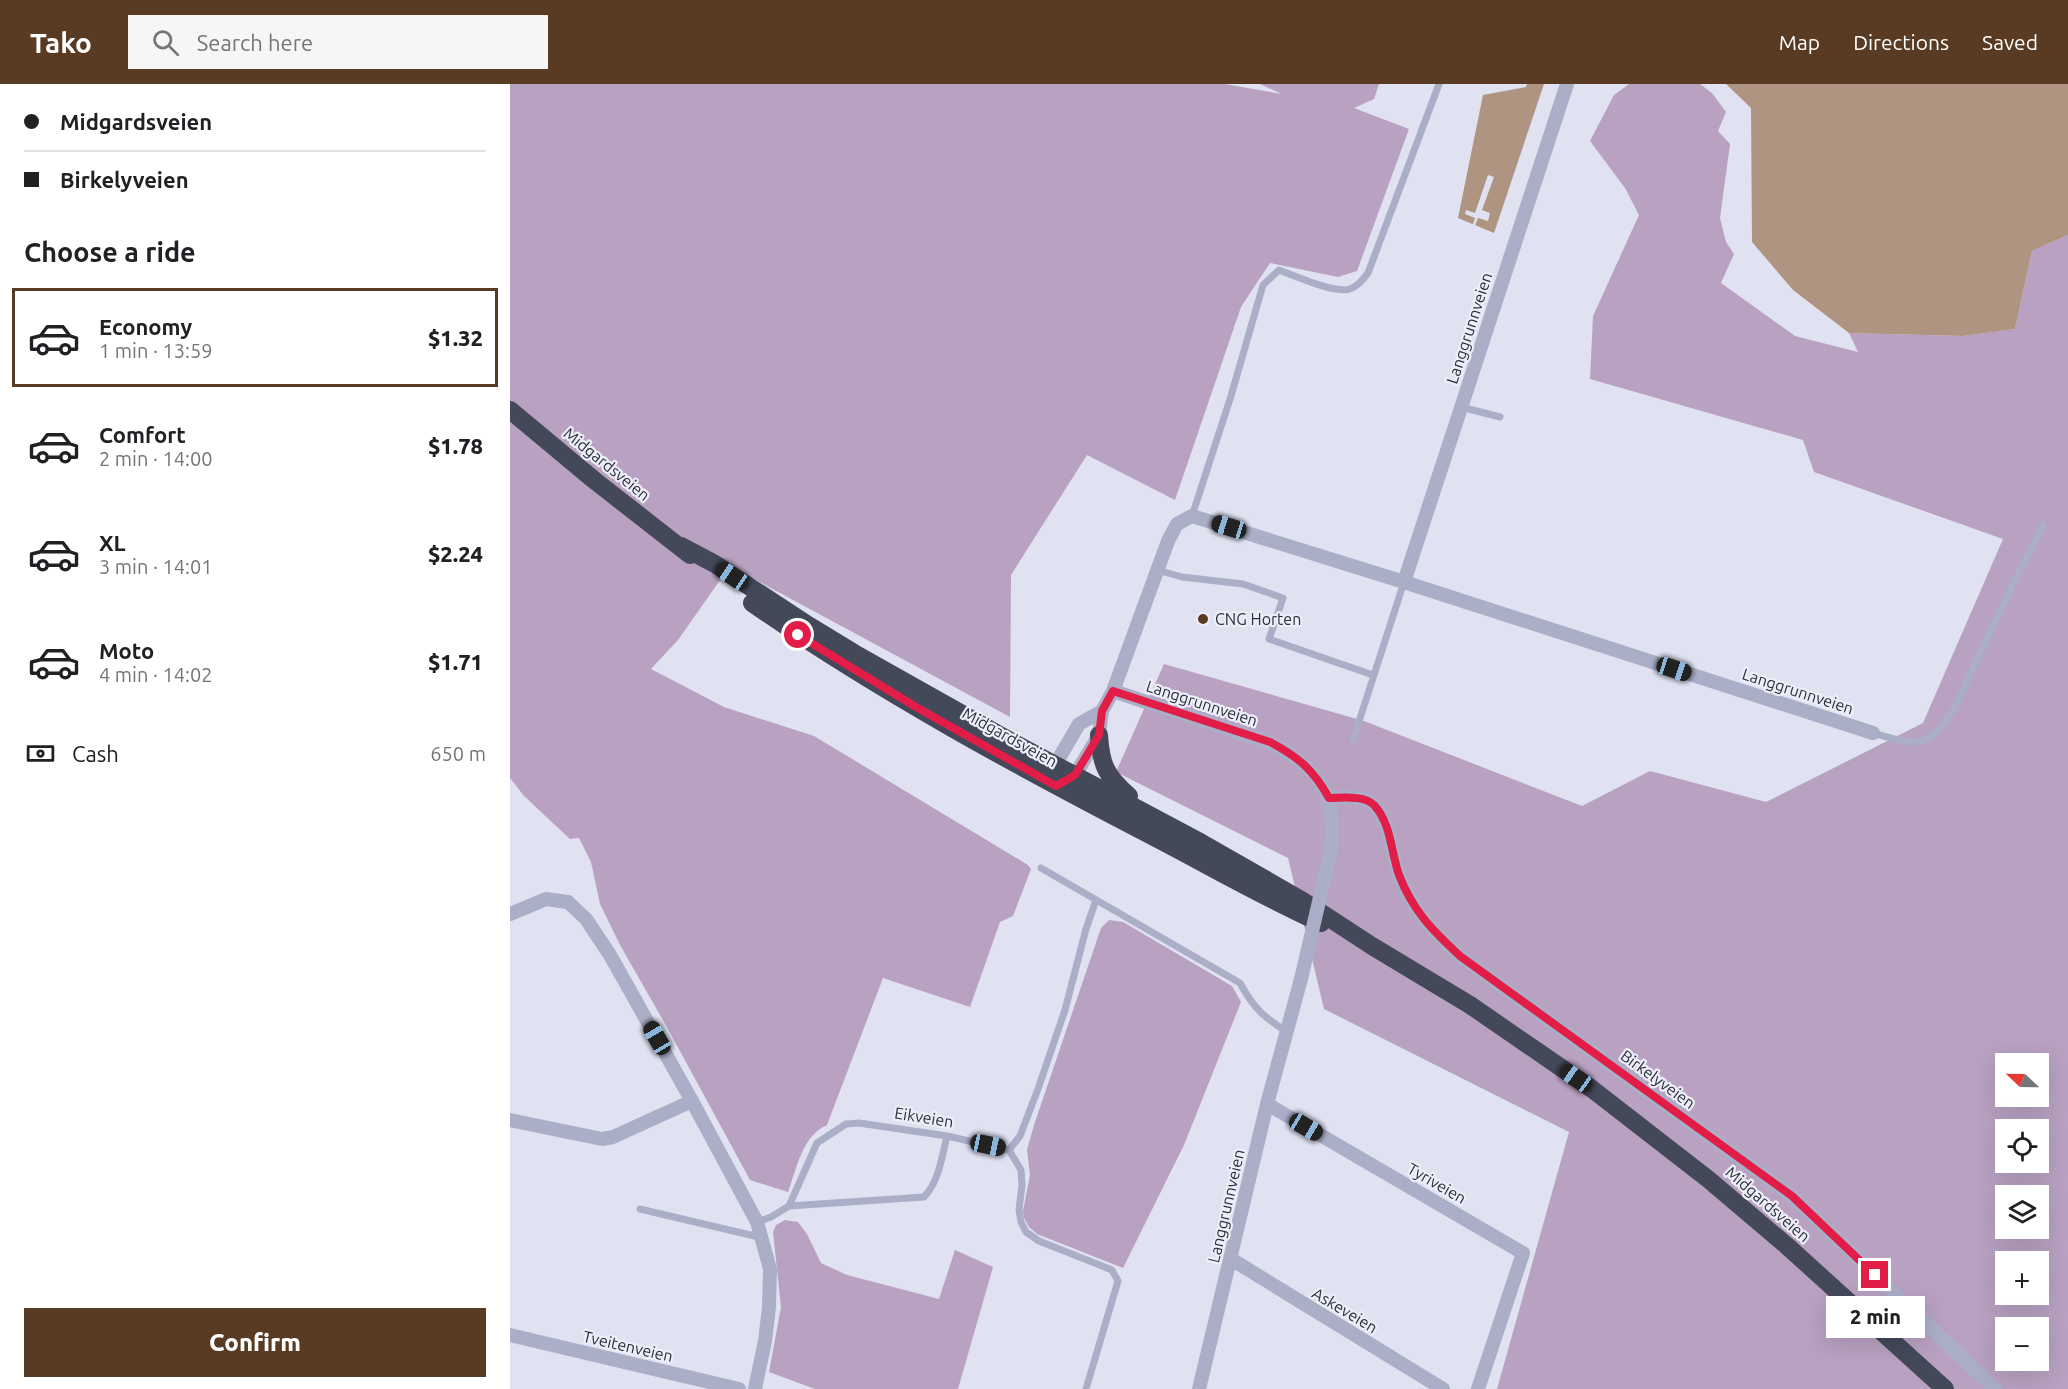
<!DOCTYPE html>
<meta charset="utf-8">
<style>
:root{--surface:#fff;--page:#f6f6f6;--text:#202124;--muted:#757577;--line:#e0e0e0;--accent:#583b22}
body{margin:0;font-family:Ubuntu,sans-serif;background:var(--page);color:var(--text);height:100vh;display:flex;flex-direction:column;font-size:22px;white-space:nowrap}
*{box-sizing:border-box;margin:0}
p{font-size:20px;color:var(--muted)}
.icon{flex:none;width:33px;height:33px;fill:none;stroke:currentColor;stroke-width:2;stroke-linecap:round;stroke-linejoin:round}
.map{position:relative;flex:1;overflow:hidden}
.panel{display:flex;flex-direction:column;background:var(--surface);width:510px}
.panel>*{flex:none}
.top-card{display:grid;align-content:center;height:132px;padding:0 24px;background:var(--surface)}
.needle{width:39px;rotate:292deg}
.tools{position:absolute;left:1485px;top:969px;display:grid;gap:12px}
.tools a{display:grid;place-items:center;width:54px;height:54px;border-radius:0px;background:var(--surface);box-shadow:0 6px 24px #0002;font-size:30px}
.end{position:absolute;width:27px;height:27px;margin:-14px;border:8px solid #e11d48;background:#fff;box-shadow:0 0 0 3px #fff}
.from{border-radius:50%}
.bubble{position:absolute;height:42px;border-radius:0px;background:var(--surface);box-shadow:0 6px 24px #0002;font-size:20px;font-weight:800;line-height:42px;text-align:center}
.car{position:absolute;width:18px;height:36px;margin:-18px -9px;border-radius:8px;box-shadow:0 0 4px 2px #0007;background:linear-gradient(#222 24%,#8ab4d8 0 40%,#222 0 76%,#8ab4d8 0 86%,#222 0)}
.top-card b{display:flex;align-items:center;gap:21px;height:57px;font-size:22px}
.top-card b+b{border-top:2px solid var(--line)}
.top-card i{width:15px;height:15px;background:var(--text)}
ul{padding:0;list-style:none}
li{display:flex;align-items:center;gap:18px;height:99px;margin:0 12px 9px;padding:0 12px;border:3px solid transparent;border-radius:0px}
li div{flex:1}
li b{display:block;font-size:22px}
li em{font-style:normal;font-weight:800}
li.active{border-color:var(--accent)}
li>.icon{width:54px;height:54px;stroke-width:1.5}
h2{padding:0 24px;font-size:27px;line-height:72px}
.pay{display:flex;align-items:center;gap:15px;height:66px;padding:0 24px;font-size:22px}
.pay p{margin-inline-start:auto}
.primary-button{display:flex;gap:12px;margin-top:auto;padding:12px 24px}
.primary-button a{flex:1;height:69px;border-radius:0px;background:var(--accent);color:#fff;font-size:24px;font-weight:800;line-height:69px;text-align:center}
header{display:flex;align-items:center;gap:36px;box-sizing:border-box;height:84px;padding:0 30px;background:var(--accent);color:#fff}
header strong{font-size:28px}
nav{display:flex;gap:33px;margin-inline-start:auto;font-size:21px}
.search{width:420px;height:54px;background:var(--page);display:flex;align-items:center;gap:15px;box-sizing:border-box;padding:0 21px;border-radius:0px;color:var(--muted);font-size:22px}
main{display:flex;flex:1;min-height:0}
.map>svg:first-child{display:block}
</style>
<header>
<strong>Tako</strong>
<div class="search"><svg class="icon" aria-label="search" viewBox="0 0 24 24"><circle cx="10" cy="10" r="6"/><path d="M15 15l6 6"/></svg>Search here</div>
<nav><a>Map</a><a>Directions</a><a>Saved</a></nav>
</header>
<main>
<section class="panel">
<div class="top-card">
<b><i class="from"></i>Midgardsveien</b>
<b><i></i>Birkelyveien</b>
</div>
<h2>Choose a ride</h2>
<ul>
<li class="active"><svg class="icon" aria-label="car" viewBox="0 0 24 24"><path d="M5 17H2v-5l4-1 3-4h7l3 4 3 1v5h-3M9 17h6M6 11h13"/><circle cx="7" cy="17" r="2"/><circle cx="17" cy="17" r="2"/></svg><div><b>Economy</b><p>1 min · 13:59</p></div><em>$1.32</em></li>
<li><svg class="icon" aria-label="car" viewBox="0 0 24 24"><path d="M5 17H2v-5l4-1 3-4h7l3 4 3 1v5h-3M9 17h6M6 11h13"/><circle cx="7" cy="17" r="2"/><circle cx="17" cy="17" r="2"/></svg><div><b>Comfort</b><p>2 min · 14:00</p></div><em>$1.78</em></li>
<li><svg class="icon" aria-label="car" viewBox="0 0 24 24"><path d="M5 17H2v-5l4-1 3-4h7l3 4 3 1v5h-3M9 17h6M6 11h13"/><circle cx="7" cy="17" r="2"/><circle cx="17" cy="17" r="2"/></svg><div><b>XL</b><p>3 min · 14:01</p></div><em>$2.24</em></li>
<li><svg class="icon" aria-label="car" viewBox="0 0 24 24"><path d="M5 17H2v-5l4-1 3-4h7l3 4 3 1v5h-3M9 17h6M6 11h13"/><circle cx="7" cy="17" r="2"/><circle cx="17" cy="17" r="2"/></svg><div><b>Moto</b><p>4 min · 14:02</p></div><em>$1.71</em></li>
</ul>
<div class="pay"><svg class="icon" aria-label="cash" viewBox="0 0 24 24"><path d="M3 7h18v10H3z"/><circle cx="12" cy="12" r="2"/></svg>Cash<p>650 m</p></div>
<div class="primary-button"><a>Confirm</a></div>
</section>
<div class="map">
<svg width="1558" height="1305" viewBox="0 0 1558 1305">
<rect width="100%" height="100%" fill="#e0e2f2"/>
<path fill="#b8a1c1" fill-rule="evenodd" d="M 0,0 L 715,0 L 772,10 L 750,0 L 869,0 L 864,15 L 844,24 L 899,45 L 847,187 L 828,193 L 760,179 L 731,223 L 665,416 L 577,371 L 501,491 L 500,633 L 220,482 L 168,556 L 141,585 L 214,623 L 304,652 L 518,781 L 521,785 L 503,832 L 490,838 L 460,923 L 373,894 L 317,1041 C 292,1052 287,1084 278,1108 L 240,1096 L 158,945 L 110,861 L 90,820 L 81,778 L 69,754 L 60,755 L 14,712 L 0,694 Z
M 1119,0 L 1190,0 L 1202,9 L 1216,28 L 1208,47 L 1220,60 L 1210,134 L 1216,158 L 1224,170 L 1211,199 L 1285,252 L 1348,268 L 1339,249 L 1453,252 L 1505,245 L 1522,167 L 1558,151 L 1558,1305 L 987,1305 L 1059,1048 L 814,925 L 778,774 L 606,688 L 654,580 L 854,637 L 1072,722 L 1140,687 L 1256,718 L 1413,639 L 1493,455 L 1304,388 L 1293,356 L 1080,295 L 1083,232 L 1129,131 L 1115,104 L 1080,57 L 1104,11 ZM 1496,980 L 1528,980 L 1528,1012 L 1496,1012 ZM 1496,1046 L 1528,1046 L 1528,1078 L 1496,1078 ZM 1496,1112 L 1528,1112 L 1528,1144 L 1496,1144 ZM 1496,1178 L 1528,1178 L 1528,1210 L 1496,1210 ZM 1496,1244 L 1528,1244 L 1528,1276 L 1496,1276 Z
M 599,836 L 613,838 L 722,902 L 731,918 L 674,1061 L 613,1184 L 527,1150 L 519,1143 L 514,1134 L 513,1127 L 520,1091 L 517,1066 L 524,1041 L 591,844 Z
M 275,1136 L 288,1138 L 297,1150 L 311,1179 L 337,1191 L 429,1215 L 445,1166 L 483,1183 L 448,1305 L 305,1305 L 259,1288 L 271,1223 L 263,1148 L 266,1141 Z"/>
<path fill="#ae9481" d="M 1017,0 L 1034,0 L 984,149 L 948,134 L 973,11 L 1016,3 Z
M 1216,0 L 1558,0 L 1558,151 L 1522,167 L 1505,245 L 1453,252 L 1339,249 L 1283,206 L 1242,158 L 1241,24 Z"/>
<path fill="#e0e2f2" d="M 978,91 L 984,93 L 972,126 L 980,129 L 978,137 L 968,134 L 964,144 L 962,143 L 965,134 L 955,130 L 956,126 L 965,129 Z"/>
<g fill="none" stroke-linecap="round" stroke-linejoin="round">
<path stroke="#aaaec7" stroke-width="7" d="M 951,323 L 990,333
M 682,432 L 721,312 L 753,201 L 769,186 C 785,192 825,210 840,205 C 848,202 853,196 858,189 L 929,0
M 647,486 L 672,493 L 733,500 L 773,514 L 759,555 L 863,591
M 1363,649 C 1408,662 1418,666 1445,623 L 1504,497 L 1533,441
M 843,656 L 894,498
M 531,784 L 730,899 C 743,923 753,933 776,947
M 499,1066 L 510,1052 L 528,1005 L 555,926 L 576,845 L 586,816
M 279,1122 L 414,1113 C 429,1098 432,1072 437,1052
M 130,1125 L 253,1154
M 247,1138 L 261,1133 L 279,1122 L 307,1059 L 336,1040 L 349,1039 L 437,1052 L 499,1066 L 511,1086 L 512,1101 L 509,1126 L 511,1138 L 516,1148 L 529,1157 L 602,1186 L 608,1197 L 576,1305"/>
<path stroke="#aaaec7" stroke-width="14" d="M 894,498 L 1057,0
M 546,689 L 545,681 L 569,640 L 592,627
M 558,695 L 565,691 L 589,651 L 592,627 L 603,607
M 819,713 C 832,714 854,711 864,721 C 881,739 881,768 889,791 C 903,827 922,846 950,872 L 1282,1112 L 1485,1305
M 820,770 C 829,713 811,684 760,659 L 603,607 L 658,457 L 667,440 L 682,432 L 894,498 L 1363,649
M 0,830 L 36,815 L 58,818 L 76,835 L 100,871 L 182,1017 L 247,1138 L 260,1185 L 259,1223 L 255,1257 L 245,1305
M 757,1020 L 1013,1169 L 968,1305
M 0,1036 L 92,1055 L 103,1053 L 182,1017
M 721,1175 L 933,1305
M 0,1251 L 229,1305
M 689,1305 L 757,1020 L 791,895"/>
<path stroke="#434959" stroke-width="18" d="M 0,326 L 84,396 L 180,471
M 171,462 L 205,480 L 298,541 L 344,569 L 504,659 L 690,758 L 793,817 L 862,862 L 960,921 L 1082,1005 L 1198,1095 L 1276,1161 L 1435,1305
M 242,519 C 369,607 505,681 642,752 C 698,781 753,813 811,839
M 589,651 C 591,681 596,692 619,712"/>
<path stroke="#aaaec7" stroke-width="14" d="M 791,895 L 820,770"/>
</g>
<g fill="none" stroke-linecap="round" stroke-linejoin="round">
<path stroke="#e11d48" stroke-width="8" d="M 288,551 L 406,623 L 546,702 L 565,691 L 589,651 L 592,627 L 603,607 L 760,658 C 788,673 803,685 819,714 C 832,714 854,711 864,721 C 881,739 881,768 889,791 C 903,827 922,846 950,872 L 1282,1112 L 1365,1191"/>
</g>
<circle fill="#583b22" stroke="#edeefa" stroke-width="2" cx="693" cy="535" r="6"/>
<g text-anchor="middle" stroke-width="4.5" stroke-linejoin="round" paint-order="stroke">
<g font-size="16" fill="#2b2f38" stroke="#edeefa">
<text transform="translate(959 244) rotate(-72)" y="6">Langgrunnveien</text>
<text transform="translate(97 380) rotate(39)" y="6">Midgardsveien</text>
<text transform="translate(1288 607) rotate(18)" y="6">Langgrunnveien</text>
<text transform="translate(692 619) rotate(18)" y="6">Langgrunnveien</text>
<text transform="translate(500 653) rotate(29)" y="6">Midgardsveien</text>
<text transform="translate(1148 995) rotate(36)" y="6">Birkelyveien</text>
<text transform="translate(414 1033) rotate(9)" y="6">Eikveien</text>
<text transform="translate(927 1099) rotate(30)" y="6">Tyriveien</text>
<text transform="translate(1258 1120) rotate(41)" y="6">Midgardsveien</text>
<text transform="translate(716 1122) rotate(-77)" y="6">Langgrunnveien</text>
<text transform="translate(835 1226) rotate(31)" y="6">Askeveien</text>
<text transform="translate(118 1262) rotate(13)" y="6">Tveitenveien</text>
</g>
<g font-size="16" fill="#2b2f38" stroke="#edeefa" text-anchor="start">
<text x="705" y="541">CNG Horten</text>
</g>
</g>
</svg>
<div class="tools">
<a><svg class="needle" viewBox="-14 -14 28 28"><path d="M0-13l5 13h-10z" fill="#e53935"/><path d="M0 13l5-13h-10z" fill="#757577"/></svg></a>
<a><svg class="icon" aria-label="locate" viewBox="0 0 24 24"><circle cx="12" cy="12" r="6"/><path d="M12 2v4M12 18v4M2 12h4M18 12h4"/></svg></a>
<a><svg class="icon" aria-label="layers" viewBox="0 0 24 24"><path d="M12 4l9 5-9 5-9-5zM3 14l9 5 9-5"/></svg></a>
<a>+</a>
<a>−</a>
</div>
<i class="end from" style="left:288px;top:551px"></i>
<i class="end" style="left:1365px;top:1191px"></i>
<div class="bubble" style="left:1316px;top:1212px;width:99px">2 min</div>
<i class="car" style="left:719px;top:443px;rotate:287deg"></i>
<i class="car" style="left:222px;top:492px;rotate:304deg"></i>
<i class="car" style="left:1164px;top:585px;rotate:108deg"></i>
<i class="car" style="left:147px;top:954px;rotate:330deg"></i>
<i class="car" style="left:1066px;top:994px;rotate:305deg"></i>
<i class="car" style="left:796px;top:1043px;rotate:120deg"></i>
<i class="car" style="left:478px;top:1061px;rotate:102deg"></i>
</div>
</main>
